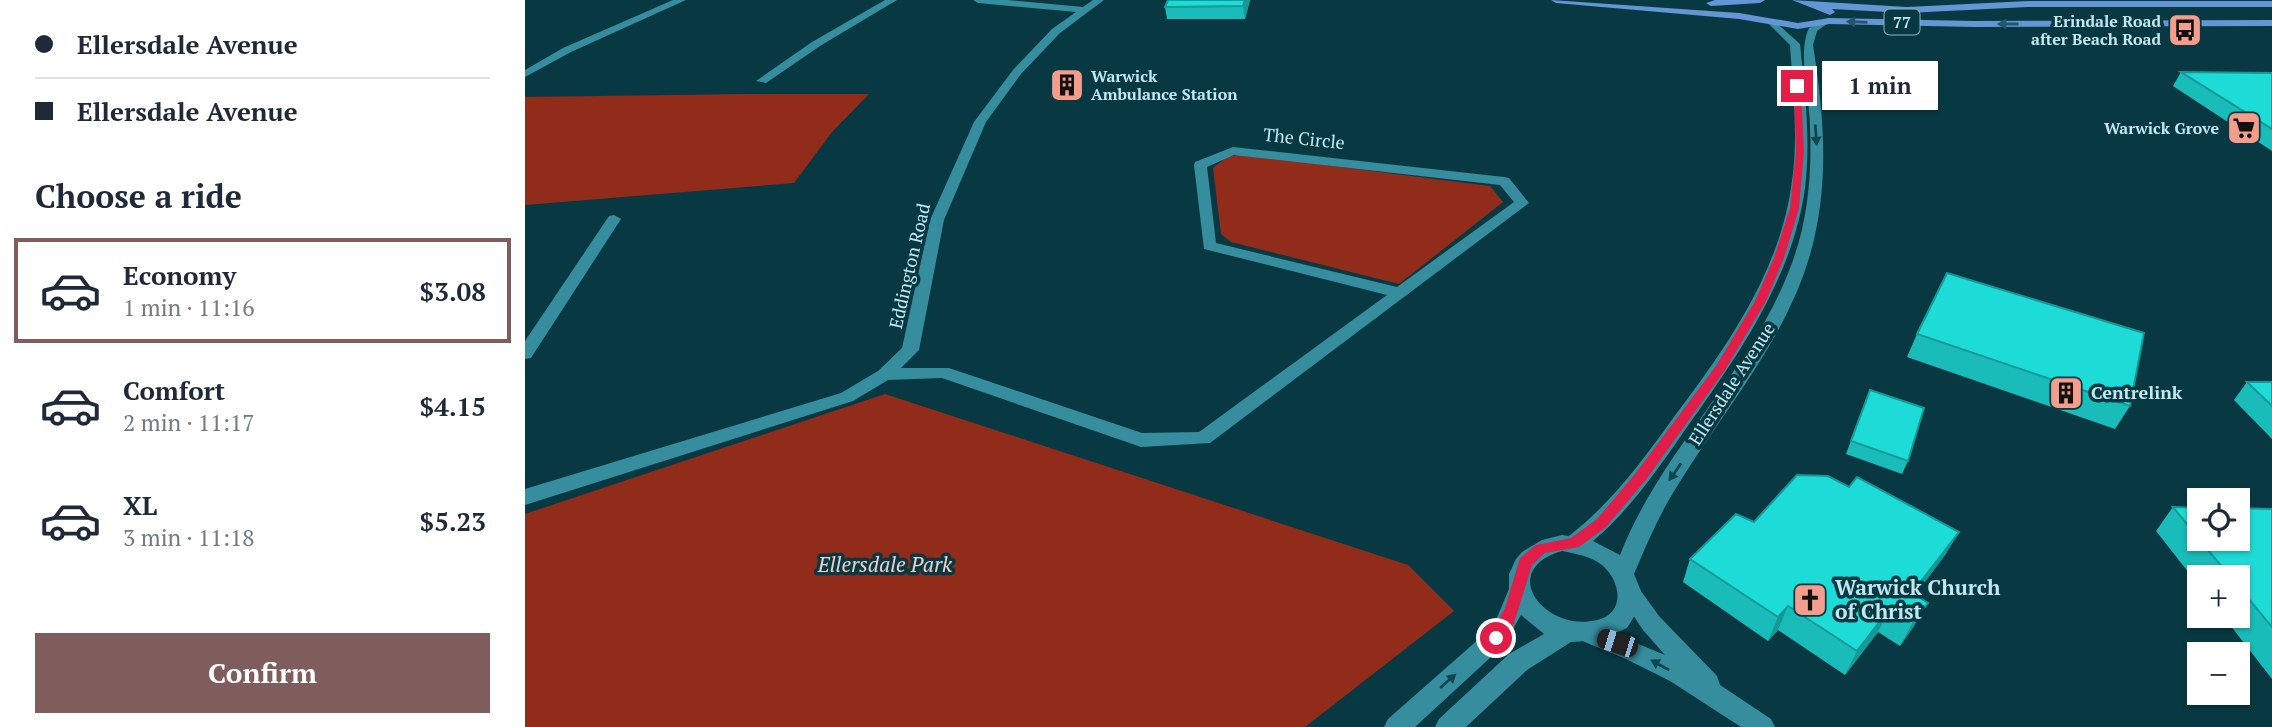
<!DOCTYPE html>
<meta charset="utf-8">
<style>
:root{--surface:#fff;--page:#f2f2f3;--text:#1f2937;--muted:#747a83;--line:#e0e1e3;--accent:#7f5d5d}
body{margin:0;font-family:"PT Serif",serif;background:var(--page);color:var(--text);height:100vh;display:flex;flex-direction:column;font-size:26px;white-space:nowrap}
*{box-sizing:border-box;margin:0}
p{font-size:23px;color:var(--muted)}
.icon{flex:none;width:38px;height:38px;fill:none;stroke:currentColor;stroke-width:2;stroke-linecap:round;stroke-linejoin:round}
.map{position:relative;flex:1;overflow:hidden}
.sheet{display:flex;flex-direction:column;background:var(--surface);width:525px}
.sheet>*{flex:none}
.top-card{display:grid;align-content:center;height:154px;padding:0 35px;background:var(--surface)}
.fabs{position:absolute;left:1662px;top:488px;display:grid;gap:14px}
.fabs a{display:grid;place-items:center;width:63px;height:63px;border-radius:0px;background:var(--surface);box-shadow:0 2px 5px #0004;font-size:35px}
.end{position:absolute;width:32px;height:32px;margin:-16px;border:9px solid #e11d48;background:#fff;box-shadow:0 0 0 4px #fff}
.from{border-radius:50%}
.bubble{position:absolute;height:49px;border-radius:0px;background:var(--surface);box-shadow:0 2px 5px #0004;font-size:23px;font-weight:700;line-height:49px;text-align:center}
.car{position:absolute;width:21px;height:42px;margin:-21px -10px;border-radius:9px;box-shadow:0 0 5px 2px #0007;background:linear-gradient(#222 24%,#8ab4d8 0 40%,#222 0 76%,#8ab4d8 0 86%,#222 0)}
.top-card b{display:flex;align-items:center;gap:24px;height:66px;font-size:26px}
.top-card b+b{border-top:2px solid var(--line)}
.top-card i{width:18px;height:18px;background:var(--text)}
ul{padding:0;list-style:none}
li{display:flex;align-items:center;gap:21px;height:105px;margin:0 14px 10px;padding:0 21px;border:4px solid transparent;border-radius:0px}
li div{flex:1}
li b{display:block;font-size:26px}
li em{font-style:normal;font-weight:700}
li.active{border-color:var(--accent)}
li>.icon{width:63px;height:63px;stroke-width:1.5}
h2{padding:0 35px;font-size:32px;line-height:84px}
.primary-button{display:flex;gap:14px;margin-top:auto;padding:14px 35px}
.primary-button a{flex:1;height:80px;border-radius:0px;background:var(--accent);color:#fff;font-size:28px;font-weight:700;line-height:80px;text-align:center}
main{display:flex;flex:1;min-height:0}
.map>svg:first-child{display:block}
</style>
<main>
<section class="sheet">
<div class="top-card">
<b><i class="from"></i>Ellersdale Avenue</b>
<b><i></i>Ellersdale Avenue</b>
</div>
<h2>Choose a ride</h2>
<ul>
<li class="active"><svg class="icon" aria-label="car" viewBox="0 0 24 24"><path d="M5 17H2v-5l4-1 3-4h7l3 4 3 1v5h-3M9 17h6M6 11h13"/><circle cx="7" cy="17" r="2"/><circle cx="17" cy="17" r="2"/></svg><div><b>Economy</b><p>1 min · 11:16</p></div><em>$3.08</em></li>
<li><svg class="icon" aria-label="car" viewBox="0 0 24 24"><path d="M5 17H2v-5l4-1 3-4h7l3 4 3 1v5h-3M9 17h6M6 11h13"/><circle cx="7" cy="17" r="2"/><circle cx="17" cy="17" r="2"/></svg><div><b>Comfort</b><p>2 min · 11:17</p></div><em>$4.15</em></li>
<li><svg class="icon" aria-label="car" viewBox="0 0 24 24"><path d="M5 17H2v-5l4-1 3-4h7l3 4 3 1v5h-3M9 17h6M6 11h13"/><circle cx="7" cy="17" r="2"/><circle cx="17" cy="17" r="2"/></svg><div><b>XL</b><p>3 min · 11:18</p></div><em>$5.23</em></li>
</ul>
<div class="primary-button"><a>Confirm</a></div>
</section>
<div class="map">
<svg width="1747" height="727" viewBox="0 0 1747 727">
<rect width="100%" height="100%" fill="#083942"/>
<path fill="#912c1b" d="M 223,94 L 344,94 L 307,132 L 269,183 L 0,205 L 0,97 Z
M 714,154 L 965,186 L 978,202 L 874,284 L 706,242 L 696,234 L 688,168 L 701,158 Z
M 360,394 L 883,565 L 929,611 L 780,727 L 0,727 L 0,514 Z"/>
<g fill="none" stroke-linecap="round" stroke-linejoin="round">
<path fill="#358d9d" fill-rule="evenodd" d="M 148,0 L 161,0 L 46,52 L 0,77 L 0,70 L 38,48 Z
M 360,0 L 372,0 L 295,46 L 241,83 L 231,81 L 287,42 Z
M 448,0 L 482,0 L 558,7 L 568,0 L 579,0 L 535,33 L 496,74 L 461,122 L 419,220 L 394,350 L 376,368 L 424,368 L 617,433 L 674,432 L 862,295 L 679,249 L 669,165 L 670,162 L 708,147 L 979,177 L 984,178 L 1004,203 L 685,443 L 616,447 L 417,378 L 363,380 L 328,401 L 0,505 L 0,489 L 316,393 L 353,371 L 377,348 L 405,220 L 449,122 L 488,70 L 527,29 L 551,12 L 453,3 ZM 709,155 L 975,185 L 989,202 L 872,287 L 691,243 L 682,167 Z
M 89,215 L 96,219 L 6,358 L 0,359 L 0,341 L 84,216 Z
M 1105,585 L 1113,587 L 1134,616 L 1192,676 L 1195,685 L 1246,719 L 1250,727 L 1216,727 L 1145,681 L 1101,659 L 1055,640 L 1051,633 L 1055,626 L 1063,623 L 1140,655 L 1118,630 L 1094,594 L 1097,587 Z"/>
<path fill="#358d9d" fill-rule="evenodd" d="M 1247,19 L 1275,44 C 1280,92 1286,140 1280,188 C 1268,278 1212,357 1160,430 C 1133,469 1105,510 1068,541 L 1095,555 C 1136,449 1228,371 1267,263 C 1283,220 1287,173 1285,127 C 1285,99 1272,53 1284,28 L 1297,21 L 1302,24 L 1292,31 L 1288,45 C 1298,108 1304,172 1290,235 C 1269,333 1198,409 1148,493 C 1132,519 1121,546 1109,574 L 1116,591 L 1115,607 L 1102,628 L 1076,640 L 1046,642 L 1002,670 L 941,727 L 910,727 L 914,719 L 984,654 L 1019,634 L 996,615 L 979,645 L 890,727 L 859,727 L 863,719 L 963,631 L 971,620 L 984,589 L 984,574 L 991,559 L 997,552 L 1017,540 L 1037,535 L 1044,536 C 1085,504 1116,463 1146,421 C 1198,352 1253,276 1266,188 C 1274,140 1268,92 1265,45 L 1242,22 ZM 1037,551 C 1051,554 1066,556 1077,565 C 1096,581 1101,613 1072,620 C 1020,633 971,570 1037,551 Z"/>
<path fill="#6495d5" fill-rule="evenodd" d="M 1026,0 L 1214,13 L 1273,23 L 1304,18 L 1450,21 L 1747,20 L 1747,26 L 1450,27 L 1304,24 L 1273,29 L 1214,19 L 1031,3 Z
M 1190,0 L 1240,0 L 1235,3 L 1186,6 L 1181,3 Z
M 1267,0 L 1382,7 L 1503,1 L 1747,1 L 1747,7 L 1503,7 L 1382,13 L 1307,9 L 1310,12 L 1305,15 Z"/>
</g>
<path fill="#19bcb8" d="M 643,0 L 725,0 L 720,19 L 642,19 L 640,7 Z
M 1656,72 L 1747,73 L 1747,151 L 1648,86 Z
M 1392,334 L 1605,406 L 1590,429 L 1382,357 Z
M 1722,382 L 1747,382 L 1747,439 L 1709,400 Z
M 1345,390 L 1383,461 L 1377,474 L 1321,454 Z
M 1324,487 L 1434,532 L 1420,555 L 1390,595 L 1389,626 L 1375,646 L 1353,632 L 1320,675 L 1253,630 L 1243,641 L 1158,582 L 1165,559 L 1229,522 Z
M 1648,507 L 1747,509 L 1747,679 L 1698,616 L 1713,616 L 1713,578 L 1675,578 L 1675,587 L 1631,531 Z"/>
<path fill="#149996" d="M 720,0 L 725,0 L 720,19 L 718,6 Z
M 1434,532 L 1420,555 L 1374,617 L 1387,593 Z
M 1403,603 L 1389,626 L 1375,646 L 1388,622 Z
M 1263,606 L 1253,630 L 1243,641 L 1253,617 Z
M 1365,608 L 1353,632 L 1320,675 L 1332,651 Z"/>
<path fill="#1ddbd6" stroke="#149996" stroke-width="2" d="M 643,0 L 720,0 L 718,6 L 640,7 Z
M 1656,72 L 1747,73 L 1747,129 Z
M 1422,273 L 1619,333 L 1605,406 L 1392,334 Z
M 1722,382 L 1747,382 L 1747,406 Z
M 1345,390 L 1399,408 L 1383,461 L 1326,441 Z
M 1272,475 L 1303,476 L 1324,487 L 1332,477 L 1434,532 L 1387,593 L 1403,603 L 1388,622 L 1365,608 L 1332,651 L 1263,606 L 1253,617 L 1165,559 L 1211,514 L 1229,522 Z
M 1648,507 L 1675,508 L 1675,539 L 1713,539 L 1713,508 L 1747,509 L 1747,627 L 1713,586 L 1713,578 L 1706,578 Z"/>
<defs><path id="oneway-solid" d="M-6-.8H1V-3.2L6.5 0L1 3.2V.8H-6Z" transform="scale(1.75)"/></defs>
<g fill="#24556e">
<use href="#oneway-solid" transform="translate(1332 22) rotate(-178)"/>
<use href="#oneway-solid" transform="translate(1483 24) rotate(-180)"/>
</g>
<g fill="#0f4650">
<use href="#oneway-solid" transform="translate(1291 135) rotate(86)"/>
<use href="#oneway-solid" transform="translate(1150 472) rotate(125)"/>
<use href="#oneway-solid" transform="translate(1135 665) rotate(-151)"/>
<use href="#oneway-solid" transform="translate(923 681) rotate(-42)"/>
</g>
<path fill="#e11d48" d="M 1272,83 L 1276,86 L 1279,152 L 1274,208 L 1259,258 L 1241,301 L 1200,370 L 1120,481 L 1081,527 L 1054,547 L 1020,553 L 1007,565 L 988,626 L 976,643 L 965,643 L 963,638 L 980,608 L 995,558 L 1011,545 L 1046,538 L 1072,519 L 1110,474 L 1191,366 L 1230,301 L 1249,258 L 1265,208 L 1271,152 L 1269,86 Z"/>
<defs>
<g id="bus-square" transform="scale(1.75)"><rect x="-9" y="-9" width="18" height="18" rx="4" fill="#f49d8c" stroke="#083942"/><path d="M-5-6H5V4H4V6H2V4H-2V6H-4V4H-5ZM-3.5-4V0h7V-4ZM-3.5 1.2v1.5H-2V1.2ZM2 1.2v1.5H3.5V1.2Z" fill="#111"/></g>
<g id="building-square" transform="scale(1.75)"><rect x="-9" y="-9" width="18" height="18" rx="4" fill="#f49d8c" stroke="#083942"/><path d="M-4-6H4V6H1V3H-1V6H-4ZM-2.5-4.3h1.7v1.8h-1.7ZM.8-4.3h1.7v1.8H.8ZM-2.5-1h1.7V.8h-1.7ZM.8-1h1.7V.8H.8Z" fill="#111"/></g>
<g id="supermarket-square" transform="scale(1.75)"><rect x="-9" y="-9" width="18" height="18" rx="4" fill="#f49d8c" stroke="#083942"/><path d="M-6-5.5h2.5l.6 2H6L4.5 2H-2.5L-4.4-4H-6ZM-1.5 3.2a1.3 1.3 0 1 0 .1 0ZM3 3.2a1.3 1.3 0 1 0 .1 0Z" fill="#111"/></g>
<g id="church-square" transform="scale(1.75)"><rect x="-9" y="-9" width="18" height="18" rx="4" fill="#f49d8c" stroke="#083942"/><path d="M-1.2-6h2.4v3.5h3.3v2.4h-3.3V6h-2.4V-.1h-3.3v-2.4h3.3Z" fill="#111"/></g>
</defs>
<g fill-rule="evenodd">
<use href="#bus-square" x="1660" y="30"/>
<use href="#building-square" x="542" y="85"/>
<use href="#supermarket-square" x="1719" y="128"/>
<use href="#building-square" x="1541" y="393"/>
<use href="#church-square" x="1285" y="600"/>
</g>
<g text-anchor="middle" stroke-width="7" stroke-linejoin="round" paint-order="stroke">
<g font-size="16" font-weight="bold" fill="#c2e9f2" stroke="#083942" text-anchor="end">
<text x="1636" y="27">Erindale Road<tspan x="1636" dy="18">after Beach Road</tspan></text>
<text x="566" y="82" text-anchor="start">Warwick<tspan x="566" dy="18">Ambulance Station</tspan></text>
<text x="1694" y="134">Warwick Grove</text>
</g>
<rect fill="#083942" stroke="#8ab4bd" stroke-width="2" x="1359.5" y="9.5" width="35" height="25" rx="5"/>
<g font-size="16" font-weight="bold" fill="#c2e9f2">
<text x="1377" y="28">77</text>
</g>
<g font-size="18" fill="#c2e9f2" stroke="#083942">
<text transform="translate(779 139) rotate(6)" y="6">The Circle</text>
<text transform="translate(385 266) rotate(-77)" y="6">Eddington Road</text>
<text transform="translate(1207 384) rotate(-57)" y="6">Ellersdale Avenue</text>
</g>
<g font-size="18" font-weight="bold" fill="#c2e9f2" stroke="#083942" text-anchor="start">
<text x="1566" y="399">Centrelink</text>
</g>
<g font-size="21" font-style="italic" fill="#f2d0c8" stroke="#083942">
<text x="360" y="572">Ellersdale Park</text>
</g>
<g font-size="21" font-weight="bold" fill="#c2e9f2" stroke="#083942" text-anchor="start">
<text x="1310" y="595">Warwick Church<tspan x="1310" dy="24">of Christ</tspan></text>
</g>
</g>
</svg>
<div class="fabs">
<a><svg class="icon" aria-label="locate" viewBox="0 0 24 24"><circle cx="12" cy="12" r="6"/><path d="M12 2v4M12 18v4M2 12h4M18 12h4"/></svg></a>
<a>+</a>
<a>−</a>
</div>
<i class="end from" style="left:971px;top:638px"></i>
<i class="end" style="left:1272px;top:86px"></i>
<div class="bubble" style="left:1297px;top:61px;width:116px">1 min</div>
<i class="car" style="left:1092px;top:643px;rotate:288deg"></i>
</div>
</main>
